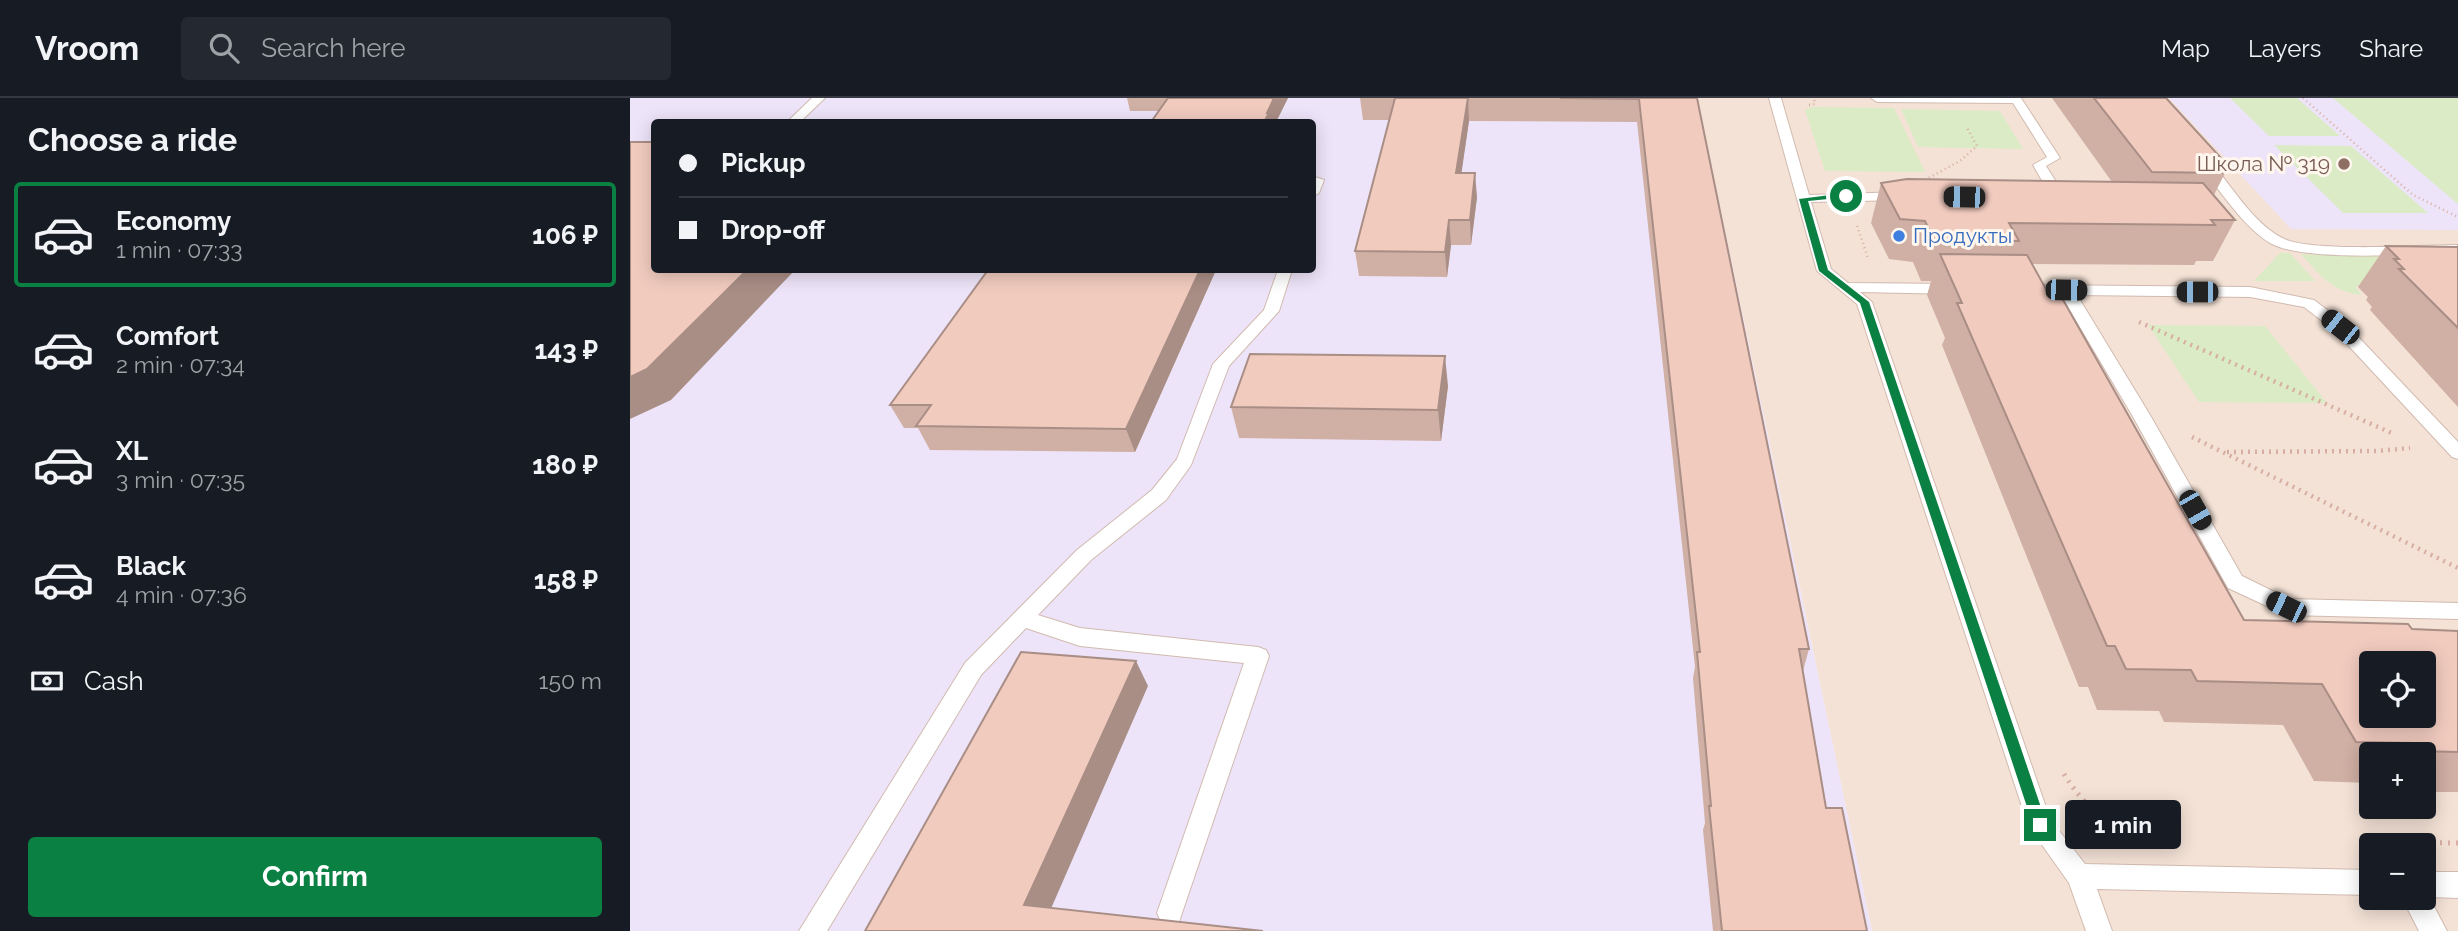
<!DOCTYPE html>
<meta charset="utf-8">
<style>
:root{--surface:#171b24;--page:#242831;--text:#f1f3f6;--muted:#9ea1a6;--line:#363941;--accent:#0b8043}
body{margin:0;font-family:Raleway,sans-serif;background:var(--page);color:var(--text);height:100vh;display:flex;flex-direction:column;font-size:26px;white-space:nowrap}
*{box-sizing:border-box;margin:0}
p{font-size:23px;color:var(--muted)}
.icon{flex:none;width:38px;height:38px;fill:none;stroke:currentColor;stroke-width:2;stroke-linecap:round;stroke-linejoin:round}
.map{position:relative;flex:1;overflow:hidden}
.panel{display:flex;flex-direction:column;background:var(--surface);width:630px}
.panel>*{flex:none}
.top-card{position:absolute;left:21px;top:21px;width:665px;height:154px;border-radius:7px;box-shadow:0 4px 18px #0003;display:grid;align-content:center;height:154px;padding:0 28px;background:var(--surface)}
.tools{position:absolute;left:1729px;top:553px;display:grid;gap:14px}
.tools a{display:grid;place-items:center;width:77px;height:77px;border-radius:7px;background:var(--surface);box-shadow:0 4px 18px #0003;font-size:35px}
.end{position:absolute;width:32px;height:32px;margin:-16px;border:9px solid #0b8043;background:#fff;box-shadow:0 0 0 4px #fff}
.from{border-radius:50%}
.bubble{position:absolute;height:49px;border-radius:7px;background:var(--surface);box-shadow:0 4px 18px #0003;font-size:23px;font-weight:700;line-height:49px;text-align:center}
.car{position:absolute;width:21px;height:42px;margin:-21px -10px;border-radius:9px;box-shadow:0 0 5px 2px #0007;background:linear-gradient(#222 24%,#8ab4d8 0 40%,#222 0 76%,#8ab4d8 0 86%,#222 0)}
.top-card b{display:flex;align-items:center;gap:24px;height:66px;font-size:26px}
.top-card b+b{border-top:2px solid var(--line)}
.top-card i{width:18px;height:18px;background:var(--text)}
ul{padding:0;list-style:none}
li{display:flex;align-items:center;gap:21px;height:105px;margin:0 14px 10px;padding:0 14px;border:4px solid transparent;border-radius:7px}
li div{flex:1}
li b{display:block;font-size:26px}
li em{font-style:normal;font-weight:700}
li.active{border-color:var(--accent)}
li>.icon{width:63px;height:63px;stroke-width:1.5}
h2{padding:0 28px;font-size:32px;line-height:84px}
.pay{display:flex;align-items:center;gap:18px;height:77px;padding:0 28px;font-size:26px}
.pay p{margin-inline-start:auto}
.cta{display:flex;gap:14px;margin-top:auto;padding:14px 28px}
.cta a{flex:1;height:80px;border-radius:7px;background:var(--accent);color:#fff;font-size:28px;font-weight:700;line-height:80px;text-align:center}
header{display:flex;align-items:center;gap:42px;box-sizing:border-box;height:98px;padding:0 35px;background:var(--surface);border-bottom:2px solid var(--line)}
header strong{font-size:33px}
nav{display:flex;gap:38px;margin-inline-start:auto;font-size:24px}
.search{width:490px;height:63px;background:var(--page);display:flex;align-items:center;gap:18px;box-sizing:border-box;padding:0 24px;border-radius:7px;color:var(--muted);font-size:26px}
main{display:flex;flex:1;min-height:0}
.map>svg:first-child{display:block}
</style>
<header>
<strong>Vroom</strong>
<div class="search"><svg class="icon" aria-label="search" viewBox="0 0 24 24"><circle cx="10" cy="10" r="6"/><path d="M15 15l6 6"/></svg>Search here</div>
<nav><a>Map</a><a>Layers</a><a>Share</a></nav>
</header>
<main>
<section class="panel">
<h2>Choose a ride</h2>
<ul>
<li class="active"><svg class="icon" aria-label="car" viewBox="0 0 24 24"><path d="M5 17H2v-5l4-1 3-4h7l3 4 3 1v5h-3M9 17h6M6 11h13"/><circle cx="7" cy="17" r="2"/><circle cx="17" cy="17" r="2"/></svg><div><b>Economy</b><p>1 min · 07:33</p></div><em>106 ₽</em></li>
<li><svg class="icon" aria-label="car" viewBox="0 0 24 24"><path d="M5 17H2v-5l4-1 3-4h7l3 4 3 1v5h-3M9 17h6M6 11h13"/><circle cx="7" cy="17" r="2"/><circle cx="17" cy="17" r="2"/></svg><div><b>Comfort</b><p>2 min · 07:34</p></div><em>143 ₽</em></li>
<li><svg class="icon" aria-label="car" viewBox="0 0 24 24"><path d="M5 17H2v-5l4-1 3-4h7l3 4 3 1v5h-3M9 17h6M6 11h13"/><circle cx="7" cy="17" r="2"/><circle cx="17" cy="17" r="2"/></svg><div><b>XL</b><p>3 min · 07:35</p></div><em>180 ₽</em></li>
<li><svg class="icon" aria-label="car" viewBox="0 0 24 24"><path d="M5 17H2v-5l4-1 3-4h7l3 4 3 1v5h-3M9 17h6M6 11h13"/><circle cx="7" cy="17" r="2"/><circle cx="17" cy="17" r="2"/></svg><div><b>Black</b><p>4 min · 07:36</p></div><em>158 ₽</em></li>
</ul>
<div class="pay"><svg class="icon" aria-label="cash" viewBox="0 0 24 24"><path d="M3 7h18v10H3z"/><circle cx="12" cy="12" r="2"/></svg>Cash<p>150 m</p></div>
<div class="cta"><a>Confirm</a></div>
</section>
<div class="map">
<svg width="1828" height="833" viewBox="0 0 1828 833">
<rect width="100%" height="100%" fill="#fdf1e8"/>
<path fill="#f4e2d6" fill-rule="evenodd" d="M 1067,0 L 1828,0 L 1828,833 L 1242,833 ZM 1741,565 L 1794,565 L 1794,618 L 1741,618 ZM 1741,656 L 1794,656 L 1794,709 L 1741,709 ZM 1741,747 L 1794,747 L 1794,800 L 1741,800 Z"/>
<path fill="#eee4f9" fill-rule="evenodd" d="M 0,0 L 1067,0 L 1242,833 L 0,833 ZM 24,24 L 682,24 L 682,172 L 24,172 Z
M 1539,0 L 1828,0 L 1828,132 L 1661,131 Z"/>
<path fill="#daebc5" d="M 1600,0 L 1667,0 L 1710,38 L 1639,38 Z
M 1703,0 L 1828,0 L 1828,106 Z
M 1182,9 L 1264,10 L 1295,74 L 1195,73 L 1175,12 Z
M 1271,11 L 1370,13 L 1393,51 L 1288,49 Z
M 1644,47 L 1721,48 L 1798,115 L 1713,115 Z
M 1650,155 L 1660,155 L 1685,183 L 1624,183 Z
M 1671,156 L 1687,157 L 1828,157 L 1814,187 L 1725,188 L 1732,197 C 1702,194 1690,177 1671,156 Z
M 1518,227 L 1635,228 L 1697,305 L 1569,304 Z"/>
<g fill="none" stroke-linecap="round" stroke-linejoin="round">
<g stroke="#d1baaf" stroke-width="2">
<path id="service" d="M 182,0 L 195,0 L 170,24 L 157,24 Z
M 1139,0 L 1151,0 L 1179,97 L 1273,94 L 1280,98 L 1273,102 L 1181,104 L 1201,171 L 1218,185 L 1325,186 L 1333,191 L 1325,196 L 1230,194 L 1242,204 L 1420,721 L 1455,766 L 1741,772 L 1741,797 L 1467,791 L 1482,833 L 1456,833 L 1439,785 L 1398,727 L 1227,206 L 1187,173 Z
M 1241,0 L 1391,0 L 1430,60 L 1416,68 L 1437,101 L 1430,105 L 1419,101 L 1421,98 L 1403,67 L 1417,59 L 1383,5 L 1247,4 Z
M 1574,60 L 1579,61 C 1600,86 1622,124 1652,140 C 1680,155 1791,147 1828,147 L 1828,155 C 1786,156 1676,164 1642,146 C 1614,131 1589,90 1569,67 L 1569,61 Z
M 682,78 L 694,82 L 689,95 L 682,99 Z
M 648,172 L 662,172 L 649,213 L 599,268 L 561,367 L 536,402 L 461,462 L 408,517 L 450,530 L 628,549 L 636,552 L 639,558 L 549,824 L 540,828 L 531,824 L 527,815 L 614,565 L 450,548 L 396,530 L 351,577 L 197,833 L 169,833 L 335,565 L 447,452 L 522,392 L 547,361 L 583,266 L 634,212 Z
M 1390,187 L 1620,189 L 1684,202 L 1716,226 L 1828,344 L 1828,361 L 1822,359 L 1704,232 L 1674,209 L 1620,199 L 1447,197 L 1520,317 L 1612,478 L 1659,501 L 1828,505 L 1828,521 L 1656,517 L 1598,490 L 1502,317 L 1431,197 L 1385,195 L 1382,192 Z
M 1794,774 L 1828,774 L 1828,800 L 1799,799 L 1817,833 L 1789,833 L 1772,800 L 1794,800 Z"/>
</g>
<path stroke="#d8aea2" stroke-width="2.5" stroke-dasharray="1 3.5" stroke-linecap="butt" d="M 1673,0 L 1783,97 L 1828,119
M 1179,7 L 1185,6 L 1184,0
M 1295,82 L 1330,63 L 1347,48 L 1336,28
M 1227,128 L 1238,160"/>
<path stroke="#d8aea2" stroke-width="4.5" stroke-dasharray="2 5" stroke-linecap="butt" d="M 1509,224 L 1764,336
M 1562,339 L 1828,470
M 1597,354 L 1747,353 L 1780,350"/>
<path stroke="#d8aea2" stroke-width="5" stroke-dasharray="2 6" stroke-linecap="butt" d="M 1434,676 C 1454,709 1481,731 1519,740
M 1738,744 L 1828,745"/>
<use href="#service" fill="#fff" fill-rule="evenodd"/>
</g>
<path fill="#d0afa4" d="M 497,0 L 658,0 L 646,24 L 521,24 L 529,13 L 500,13 Z
M 730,0 L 1067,0 L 1179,551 L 1173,573 L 1196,710 L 1237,833 L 1083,833 L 1073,732 L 1075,725 L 1063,580 L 1065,569 L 1007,24 L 839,23 L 831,75 L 847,99 L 841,147 L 821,147 L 817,179 L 729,178 L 725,153 L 759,22 L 733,22 Z
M 1422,0 L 1536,0 L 1591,60 L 1588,65 L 1595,75 L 1584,97 L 1605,122 L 1583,163 L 1566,163 L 1564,167 L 1402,166 L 1421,200 L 1614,522 L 1828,533 L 1828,694 L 1794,694 L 1794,656 L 1741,656 L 1741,690 L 1738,685 L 1684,683 L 1653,627 L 1534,624 L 1529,613 L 1467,612 L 1458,589 L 1449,589 L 1312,247 L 1315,240 L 1297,197 L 1301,183 L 1291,183 L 1283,164 L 1259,161 L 1241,125 L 1251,85 L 1482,84 Z
M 1828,146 L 1828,309 L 1740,212 L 1742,209 L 1736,202 L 1738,199 L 1728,189 L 1756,148 L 1826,149 Z
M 358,172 L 586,172 L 505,354 L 300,352 L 288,330 L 274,330 L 260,307 Z
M 818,288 L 811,343 L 609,340 L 601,309 Z"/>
<path fill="#a98e86" d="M 644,0 L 658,0 L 646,24 L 634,24 L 637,15 Z
M 838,0 L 839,23 L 828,99 L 826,75 Z
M 845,75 L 847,99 L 841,147 L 840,122 Z
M 819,122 L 821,147 L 817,179 L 815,154 Z
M 117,172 L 165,172 L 41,302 L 0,321 L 0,279 Z
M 570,172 L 586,172 L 505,354 L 496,331 Z
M 815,258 L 818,288 L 811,343 L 808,312 Z
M 506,563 L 518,588 L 413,829 L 394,807 Z"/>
<path fill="#f2cbbf" stroke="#a98e86" stroke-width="2" fill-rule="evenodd" d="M 538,0 L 644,0 L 637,15 L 639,15 L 634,24 L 521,24 Z
M 765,0 L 838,0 L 826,75 L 845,75 L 840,122 L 819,122 L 815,154 L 725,153 Z
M 930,0 L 1067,0 L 1179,551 L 1169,551 L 1196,710 L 1212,710 L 1237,833 L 1092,833 L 1079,708 L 1081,708 L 1067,554 L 1070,554 L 1009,1 Z
M 1464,0 L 1536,0 L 1591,60 L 1586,60 L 1595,75 L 1522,74 Z
M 0,44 L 24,44 L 24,172 L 117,172 L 17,271 L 0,279 Z
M 1277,81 L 1573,85 L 1605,122 L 1581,122 L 1585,127 L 1379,125 L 1389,143 L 1304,142 L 1295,123 L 1270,121 L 1251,85 Z
M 1756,148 L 1828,149 L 1828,230 L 1769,171 L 1774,171 L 1764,161 L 1769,161 Z
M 1310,156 L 1397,157 L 1421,200 L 1432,200 L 1614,522 L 1778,526 L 1782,531 L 1828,533 L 1828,654 L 1788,653 L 1783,645 L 1726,644 L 1692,586 L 1567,583 L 1561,572 L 1496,571 L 1485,548 L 1477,548 L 1327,205 L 1332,205 ZM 1741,565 L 1794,565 L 1794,618 L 1741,618 Z
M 358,172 L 570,172 L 496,331 L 286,328 L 301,307 L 260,307 Z
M 620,256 L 815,258 L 808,312 L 601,309 Z
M 391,554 L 506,563 L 394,807 L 633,833 L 235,833 Z"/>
<path fill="#0b8043" d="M 1216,95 L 1219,99 L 1178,103 L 1198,172 L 1239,204 L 1417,727 L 1410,733 L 1403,727 L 1230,205 L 1189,173 L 1169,101 Z"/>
<circle fill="#8d6e63" stroke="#fff6ee" stroke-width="2.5" cx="1714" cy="66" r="7"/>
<circle fill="#3f7fe0" stroke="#fff6ee" stroke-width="2.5" cx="1269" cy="138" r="7"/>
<g text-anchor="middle" stroke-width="6" stroke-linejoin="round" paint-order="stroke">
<g font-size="21" fill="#785e54" stroke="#fff6ee" text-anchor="end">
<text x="1700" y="73">Школа № 319</text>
</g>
<g font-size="21" fill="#366cbe" stroke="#fff6ee" text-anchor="start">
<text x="1283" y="145">Продукты</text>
</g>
</g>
</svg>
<div class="tools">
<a><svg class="icon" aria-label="locate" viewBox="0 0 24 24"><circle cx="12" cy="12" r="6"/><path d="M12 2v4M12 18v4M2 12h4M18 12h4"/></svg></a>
<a>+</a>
<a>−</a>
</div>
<i class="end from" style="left:1216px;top:98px"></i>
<i class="end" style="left:1410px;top:727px"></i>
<div class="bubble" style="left:1435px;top:702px;width:116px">1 min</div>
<i class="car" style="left:1334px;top:99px;rotate:271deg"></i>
<i class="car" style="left:1436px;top:192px;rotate:91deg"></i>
<i class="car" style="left:1567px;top:194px;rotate:270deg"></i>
<i class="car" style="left:1710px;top:229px;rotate:308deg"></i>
<i class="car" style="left:1565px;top:412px;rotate:150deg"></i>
<i class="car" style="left:1656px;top:509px;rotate:296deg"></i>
<div class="top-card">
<b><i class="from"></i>Pickup</b>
<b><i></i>Drop-off</b>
</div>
</div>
</main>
